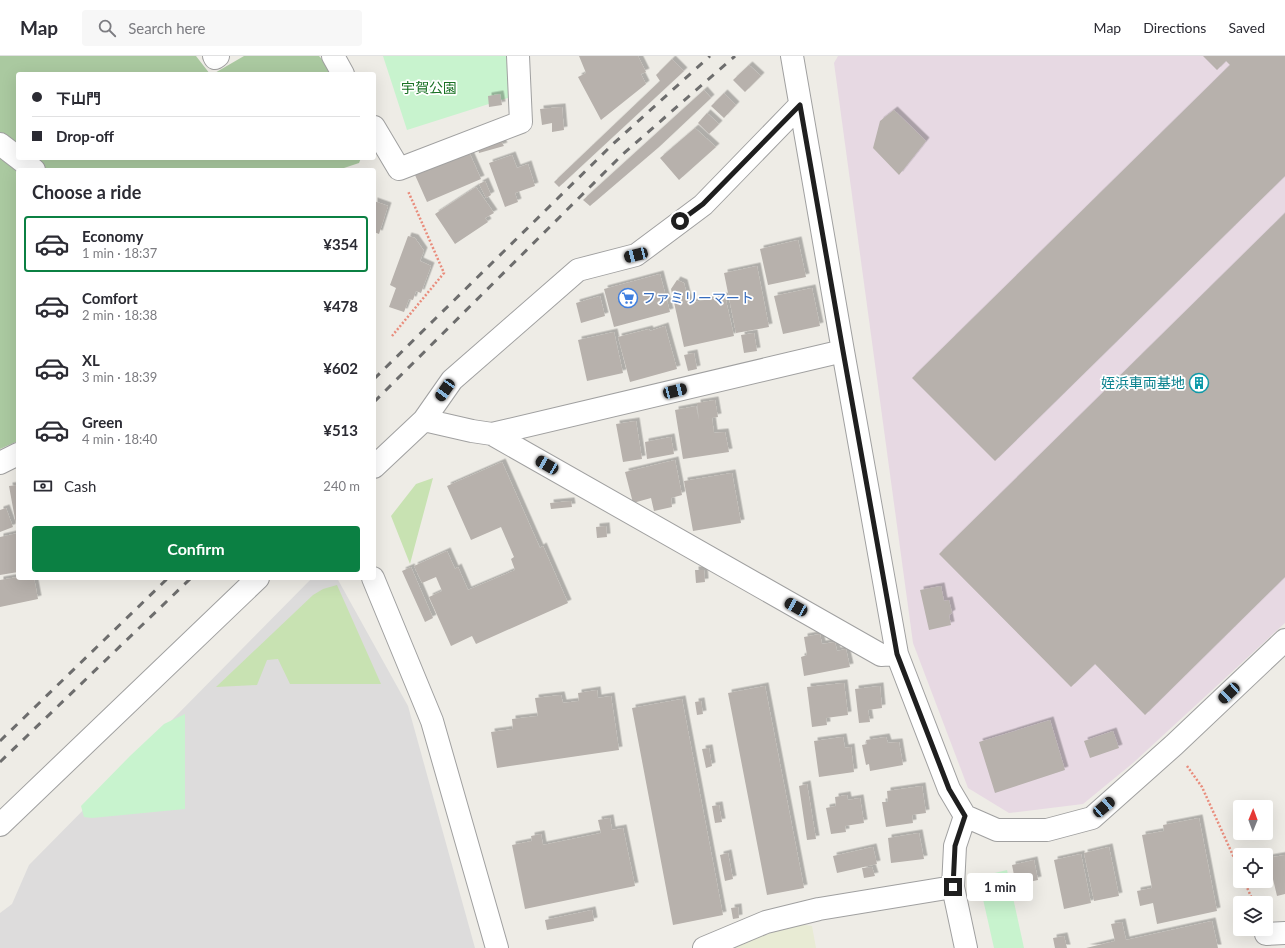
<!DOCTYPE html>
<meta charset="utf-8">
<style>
:root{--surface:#fff;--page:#f7f7f7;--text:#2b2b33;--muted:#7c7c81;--line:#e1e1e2;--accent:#0b8043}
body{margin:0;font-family:Lato,"Noto Sans JP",sans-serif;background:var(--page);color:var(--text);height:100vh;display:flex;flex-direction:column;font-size:15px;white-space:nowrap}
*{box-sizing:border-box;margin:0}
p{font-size:13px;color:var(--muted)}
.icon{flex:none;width:22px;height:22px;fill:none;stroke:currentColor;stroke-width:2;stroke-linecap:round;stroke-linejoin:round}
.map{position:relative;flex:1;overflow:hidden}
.side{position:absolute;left:16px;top:112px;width:360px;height:412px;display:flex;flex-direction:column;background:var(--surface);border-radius:4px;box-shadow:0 4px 16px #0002}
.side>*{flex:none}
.top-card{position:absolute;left:16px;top:16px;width:360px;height:88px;border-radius:4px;box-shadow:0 4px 16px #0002;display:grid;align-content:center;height:88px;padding:0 16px;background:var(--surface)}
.needle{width:26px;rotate:1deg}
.fabs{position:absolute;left:1233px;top:744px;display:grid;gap:8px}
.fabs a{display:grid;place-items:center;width:40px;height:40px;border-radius:4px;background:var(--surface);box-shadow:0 4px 16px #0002;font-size:20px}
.end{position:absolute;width:18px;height:18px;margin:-9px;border:5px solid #1f1f1f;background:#fff;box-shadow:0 0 0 2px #fff}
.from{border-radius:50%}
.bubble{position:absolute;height:28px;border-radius:4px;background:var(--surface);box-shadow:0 4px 16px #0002;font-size:13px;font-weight:700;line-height:28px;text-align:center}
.car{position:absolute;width:12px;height:24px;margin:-12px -6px;border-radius:5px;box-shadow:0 0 3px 1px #0007;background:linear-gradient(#222 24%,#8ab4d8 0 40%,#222 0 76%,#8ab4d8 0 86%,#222 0)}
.top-card b{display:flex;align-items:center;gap:14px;height:38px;font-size:15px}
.top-card b+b{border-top:1px solid var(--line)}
.top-card i{width:10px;height:10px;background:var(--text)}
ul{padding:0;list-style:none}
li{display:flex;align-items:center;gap:12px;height:56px;margin:0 8px 6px;padding:0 8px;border:2px solid transparent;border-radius:4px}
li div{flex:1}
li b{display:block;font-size:15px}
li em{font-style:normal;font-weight:700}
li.current{border-color:var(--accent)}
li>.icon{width:36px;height:36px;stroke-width:1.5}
h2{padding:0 16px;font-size:18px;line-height:48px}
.pay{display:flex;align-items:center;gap:10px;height:44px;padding:0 16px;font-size:15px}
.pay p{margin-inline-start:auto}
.button{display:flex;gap:8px;margin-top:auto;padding:8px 16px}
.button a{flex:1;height:46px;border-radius:4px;background:var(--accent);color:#fff;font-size:16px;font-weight:700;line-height:46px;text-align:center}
header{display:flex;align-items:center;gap:24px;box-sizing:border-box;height:56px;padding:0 20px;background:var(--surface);border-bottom:1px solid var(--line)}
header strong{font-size:19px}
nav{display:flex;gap:22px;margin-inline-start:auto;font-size:14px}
.search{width:280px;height:36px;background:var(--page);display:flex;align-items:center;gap:10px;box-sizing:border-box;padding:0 14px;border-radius:4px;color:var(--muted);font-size:15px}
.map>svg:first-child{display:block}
</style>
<header>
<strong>Map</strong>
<div class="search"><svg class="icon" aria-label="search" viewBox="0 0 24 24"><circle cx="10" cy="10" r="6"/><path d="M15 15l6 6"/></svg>Search here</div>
<nav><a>Map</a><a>Directions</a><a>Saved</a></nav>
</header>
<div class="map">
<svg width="1285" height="892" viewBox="0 0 1285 892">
<defs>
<filter id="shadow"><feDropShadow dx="3.5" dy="-3.5" stdDeviation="0" flood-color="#0004"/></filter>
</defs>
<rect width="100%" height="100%" fill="#eeece6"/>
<path fill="#dddcdc" d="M 312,522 L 337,522 L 408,650 L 475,892 L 0,892 L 0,857 L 12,848 L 29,809 Z"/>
<path fill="#e7d9e3" d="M 838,0 L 1285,0 L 1285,567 L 1133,707 L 1083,748 L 1009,757 L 968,732 L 913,587 L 834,7 Z"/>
<path fill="#e8ebd4" d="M 799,868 L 812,870 L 816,892 L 728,892 L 743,886 Z"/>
<path fill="#c8e2b2" d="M 433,422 L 410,508 L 391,460 L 416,428 Z
M 337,529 L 381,628 L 290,628 L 278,603 L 267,604 L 257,629 L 216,631 L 313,539 L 323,533 Z"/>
<path fill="#aac9a0" d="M 0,0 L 196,0 L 210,18 L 18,18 L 18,102 L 361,102 L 359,107 L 338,114 L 18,114 L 18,385 L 0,393 Z
M 244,0 L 319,0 L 336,18 L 213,18 Z"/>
<path fill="#c8f3ce" d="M 383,0 L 506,0 L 511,41 L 407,74 Z
M 185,658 L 185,753 L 92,762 L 84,761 L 81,750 L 130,700 L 164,668 Z
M 1007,814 L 1024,892 L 994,892 L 978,821 Z"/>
<path fill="#b7b1ac" filter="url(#shadow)" d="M 579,0 L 638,0 L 646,16 L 641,18 L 646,28 L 601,64 L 578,21 L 586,17 Z
M 1203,0 L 1285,0 L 1285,120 L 995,405 L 912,322 L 1230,9 L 1226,5 L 1217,14 Z
M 672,3 L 684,15 L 559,131 L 554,126 L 660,25 L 656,19 Z
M 749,9 L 761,20 L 745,36 L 733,24 Z
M 704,34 L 711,42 L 659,91 L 590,150 L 583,144 Z
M 724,37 L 736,49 L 724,62 L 711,50 Z
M 500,38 L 502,49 L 489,51 L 488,40 Z
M 562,51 L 564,74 L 552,76 L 552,67 L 542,69 L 540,53 Z
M 894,54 L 926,85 L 899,119 L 873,92 L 880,65 Z
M 707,57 L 719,68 L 709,78 L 698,67 Z
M 695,72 L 716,91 L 679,124 L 660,102 Z
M 501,85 L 504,90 L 479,97 L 478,92 Z
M 469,96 L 481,123 L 427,146 L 415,119 Z
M 512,99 L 517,112 L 528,108 L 535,130 L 515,137 L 518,146 L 505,151 L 489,107 Z
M 485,125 L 491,139 L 486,142 L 479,128 Z
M 476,131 L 494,157 L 485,162 L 488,166 L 455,188 L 435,158 Z
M 374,145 L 388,150 L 379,178 L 374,176 Z
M 1285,157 L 1285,521 L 1145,659 L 1095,608 L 1071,631 L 939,498 Z
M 408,180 L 415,182 L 424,195 L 420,205 L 431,210 L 421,237 L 416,235 L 413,244 L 409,243 L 404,256 L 389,251 L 396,232 L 390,229 Z
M 798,184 L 806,221 L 768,229 L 760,193 Z
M 757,210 L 769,271 L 736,277 L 724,217 Z
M 660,218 L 670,256 L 614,271 L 604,233 Z
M 677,224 L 684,227 L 689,247 L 725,240 L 734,280 L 684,291 L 671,233 Z
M 812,232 L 820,270 L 783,278 L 774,240 Z
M 600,240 L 605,260 L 581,267 L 576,247 Z
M 665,270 L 677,313 L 630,326 L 618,281 L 649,273 L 650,275 Z
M 614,276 L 623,317 L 587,325 L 578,284 Z
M 754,277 L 757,295 L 744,297 L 741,279 Z
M 694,297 L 697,313 L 688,315 L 684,299 Z
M 715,344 L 718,361 L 699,364 L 697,347 Z
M 696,350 L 699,364 L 712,362 L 714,377 L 725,376 L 729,396 L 683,403 L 675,354 Z
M 636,365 L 642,403 L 623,406 L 616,368 Z
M 671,381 L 674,398 L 647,403 L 645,386 Z
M 675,404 L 682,439 L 671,442 L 672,451 L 654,455 L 651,442 L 633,447 L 625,416 Z
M 502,406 L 540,492 L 543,490 L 568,547 L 476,588 L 472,580 L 451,590 L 429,541 L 442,535 L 436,521 L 422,527 L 414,510 L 447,495 L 455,513 L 458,511 L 468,534 L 515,514 L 511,503 L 514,501 L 501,471 L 471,484 L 447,430 Z
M 732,417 L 741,467 L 693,475 L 684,425 Z
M 18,429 L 18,474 L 17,474 L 9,430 Z
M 571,445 L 572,451 L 551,453 L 550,447 Z
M 6,452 L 13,471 L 0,476 L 0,454 Z
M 606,470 L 607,481 L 597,482 L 596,471 Z
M 18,477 L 18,516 L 0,519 L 0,481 Z
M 411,511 L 433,562 L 425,566 L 402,515 Z
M 695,514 L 704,514 L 705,526 L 696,527 Z
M 18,521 L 34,522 L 38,543 L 0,551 L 0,524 Z
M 941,530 L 944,545 L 949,544 L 952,557 L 949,559 L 951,569 L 929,574 L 920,534 Z
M 820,578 L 822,588 L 835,586 L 837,595 L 846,593 L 850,611 L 804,620 L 801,601 L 807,599 L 804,581 Z
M 844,627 L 848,659 L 826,662 L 827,669 L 812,671 L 807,631 Z
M 765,630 L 804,832 L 767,839 L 728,637 Z
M 880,630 L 882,652 L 868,654 L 870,666 L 859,667 L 855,633 Z
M 597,634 L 598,642 L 611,640 L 619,694 L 497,712 L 491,676 L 513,673 L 512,663 L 538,660 L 535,642 L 561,639 L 563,647 L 579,645 L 578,637 Z
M 682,643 L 723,859 L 673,869 L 632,652 Z
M 701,645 L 703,658 L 697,659 L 695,646 Z
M 1050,664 L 1065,714 L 995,737 L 979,686 Z
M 1113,675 L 1119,692 L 1090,702 L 1084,685 Z
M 843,681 L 845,692 L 851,691 L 854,716 L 819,721 L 814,685 Z
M 886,681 L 888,687 L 899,686 L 903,709 L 870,715 L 869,708 L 866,709 L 862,689 L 867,688 L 866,684 Z
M 709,692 L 712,710 L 706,712 L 702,693 Z
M 807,728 L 816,783 L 807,784 L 799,730 Z
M 922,730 L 926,757 L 912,759 L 913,767 L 886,771 L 882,746 L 888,746 L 887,735 Z
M 847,739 L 848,744 L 860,742 L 864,767 L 845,770 L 846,776 L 831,778 L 826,752 L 836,750 L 835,741 Z
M 719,749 L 722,766 L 715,767 L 712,750 Z
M 610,762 L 612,774 L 623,772 L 635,830 L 525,853 L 512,789 L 532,785 L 531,780 L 541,778 L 543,789 L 601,777 L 598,764 Z
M 1199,762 L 1217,855 L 1157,868 L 1153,847 L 1140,850 L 1137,835 L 1152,832 L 1142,779 L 1164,775 L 1163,769 Z
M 919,777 L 924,803 L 891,807 L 888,782 Z
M 873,791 L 877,808 L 837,817 L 833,800 Z
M 1109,791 L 1119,840 L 1094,845 L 1084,797 Z
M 728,797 L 733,823 L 725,825 L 720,799 Z
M 1081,798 L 1091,847 L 1064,853 L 1054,804 Z
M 1285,799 L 1285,838 L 1277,840 L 1268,802 Z
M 1034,804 L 1038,824 L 1016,829 L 1012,809 Z
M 872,811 L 875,820 L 864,822 L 862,812 Z
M 738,851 L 739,862 L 733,863 L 731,852 Z
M 592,854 L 594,865 L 547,874 L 545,864 Z
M 1212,865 L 1218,892 L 1086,892 L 1115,885 L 1111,868 L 1122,866 L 1126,884 Z
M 1064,880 L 1067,892 L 1055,892 L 1053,882 Z"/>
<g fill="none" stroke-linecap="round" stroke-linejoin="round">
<g stroke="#a0a0a0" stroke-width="24">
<path id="minor" d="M 214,0 L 215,2 L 218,0
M 333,0 L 343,18
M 792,0 L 843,295 L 897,598 L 949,733 L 965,760 L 997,774 L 1047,774 L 1092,762 L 1174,689 L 1285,584
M 374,71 L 399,113 L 521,66 L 518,0
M 0,88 L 34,114
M 424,364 L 472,375 L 492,378 L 843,295
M 492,378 L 881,599 L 897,598
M 0,407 L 18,398
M 374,411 L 424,364 L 452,324 L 578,214 L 636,199 L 703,149 L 800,49
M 373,522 L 432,665 L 497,892
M 965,760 L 955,790 L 953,831 L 966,892
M 0,769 L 258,522
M 1266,878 L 1285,877
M 704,892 L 766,866 L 819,853 L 953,831"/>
</g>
<path stroke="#e98c7c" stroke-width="2.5" stroke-dasharray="2 2" stroke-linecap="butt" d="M 392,280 L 444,217 L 408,135
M 1187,710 L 1202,731 L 1240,815
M 1244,825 L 1254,847"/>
<use href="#minor" stroke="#fff" stroke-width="22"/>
<path stroke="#6d6d6d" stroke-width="3" stroke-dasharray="8 8" stroke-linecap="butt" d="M 374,323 L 613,88 L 710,0
M 374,346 L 623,98 L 735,0
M 0,685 L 168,522
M 0,706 L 191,522"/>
</g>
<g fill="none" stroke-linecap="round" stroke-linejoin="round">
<path stroke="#1f1f1f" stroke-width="5" d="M 680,165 L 703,148 L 800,49 L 843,295 L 897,598 L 949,733 L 965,760 L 955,790 L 953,831"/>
</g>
<defs>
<g id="supermarket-ring" transform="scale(1)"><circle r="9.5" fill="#fff" stroke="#3f7fe0" stroke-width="1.5"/><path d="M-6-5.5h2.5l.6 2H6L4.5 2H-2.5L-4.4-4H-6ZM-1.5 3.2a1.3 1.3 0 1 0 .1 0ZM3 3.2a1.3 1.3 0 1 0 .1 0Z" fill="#3f7fe0"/></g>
<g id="building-ring" transform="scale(1)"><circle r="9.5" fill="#fff" stroke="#0f9aa8" stroke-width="1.5"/><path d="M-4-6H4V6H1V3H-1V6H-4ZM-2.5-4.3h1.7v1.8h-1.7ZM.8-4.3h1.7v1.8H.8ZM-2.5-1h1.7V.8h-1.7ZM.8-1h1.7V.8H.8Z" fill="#0f9aa8"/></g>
</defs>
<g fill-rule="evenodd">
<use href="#supermarket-ring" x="628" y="242"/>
<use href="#building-ring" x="1199" y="327"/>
</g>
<g text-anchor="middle" stroke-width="3.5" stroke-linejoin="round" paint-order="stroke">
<g font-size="14" fill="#197124" stroke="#fff">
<text x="429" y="37">宇賀公園</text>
</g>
<g font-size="14" fill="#366cbe" stroke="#fff" text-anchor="start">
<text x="642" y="247">ファミリーマート</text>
</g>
<g font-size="14" fill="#0d838f" stroke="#fff" text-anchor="end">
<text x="1185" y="332">姪浜車両基地</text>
</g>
</g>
</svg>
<div class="fabs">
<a><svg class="needle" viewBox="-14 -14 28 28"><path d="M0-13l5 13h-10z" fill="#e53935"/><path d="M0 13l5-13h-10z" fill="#7c7c81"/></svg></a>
<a><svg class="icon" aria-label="locate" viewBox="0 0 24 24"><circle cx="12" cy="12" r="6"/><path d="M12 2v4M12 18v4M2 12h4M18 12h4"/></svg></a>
<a><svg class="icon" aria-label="layers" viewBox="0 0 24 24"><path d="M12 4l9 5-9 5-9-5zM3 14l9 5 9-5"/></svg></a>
</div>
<i class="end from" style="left:680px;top:165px"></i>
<i class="end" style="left:953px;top:831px"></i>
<div class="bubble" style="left:967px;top:817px;width:66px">1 min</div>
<i class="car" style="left:636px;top:199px;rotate:256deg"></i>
<i class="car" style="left:445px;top:334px;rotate:215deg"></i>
<i class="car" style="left:675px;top:335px;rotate:76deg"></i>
<i class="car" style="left:547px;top:409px;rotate:300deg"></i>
<i class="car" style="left:796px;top:551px;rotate:299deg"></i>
<i class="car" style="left:1229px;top:637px;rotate:227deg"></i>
<i class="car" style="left:1104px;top:751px;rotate:49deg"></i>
<div class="top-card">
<b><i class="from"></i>下山門</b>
<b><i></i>Drop-off</b>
</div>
<section class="side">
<h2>Choose a ride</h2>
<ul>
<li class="current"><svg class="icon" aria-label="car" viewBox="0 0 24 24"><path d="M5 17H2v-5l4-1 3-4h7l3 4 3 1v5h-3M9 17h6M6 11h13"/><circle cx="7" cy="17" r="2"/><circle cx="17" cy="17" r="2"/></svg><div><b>Economy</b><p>1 min · 18:37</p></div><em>¥354</em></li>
<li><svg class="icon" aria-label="car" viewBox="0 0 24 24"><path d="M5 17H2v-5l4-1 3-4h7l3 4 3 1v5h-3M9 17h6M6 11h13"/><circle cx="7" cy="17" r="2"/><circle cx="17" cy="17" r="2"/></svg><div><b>Comfort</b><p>2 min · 18:38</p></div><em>¥478</em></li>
<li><svg class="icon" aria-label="car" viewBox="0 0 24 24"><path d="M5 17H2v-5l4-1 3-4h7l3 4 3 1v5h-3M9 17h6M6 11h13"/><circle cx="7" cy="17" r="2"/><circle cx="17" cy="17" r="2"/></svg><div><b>XL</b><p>3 min · 18:39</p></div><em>¥602</em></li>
<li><svg class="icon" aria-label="car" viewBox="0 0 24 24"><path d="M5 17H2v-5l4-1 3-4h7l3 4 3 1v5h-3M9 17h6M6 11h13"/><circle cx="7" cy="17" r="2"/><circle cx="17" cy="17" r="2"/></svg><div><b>Green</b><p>4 min · 18:40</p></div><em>¥513</em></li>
</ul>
<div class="pay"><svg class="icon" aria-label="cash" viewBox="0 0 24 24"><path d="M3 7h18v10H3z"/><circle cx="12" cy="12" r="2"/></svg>Cash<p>240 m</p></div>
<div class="button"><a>Confirm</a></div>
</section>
</div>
